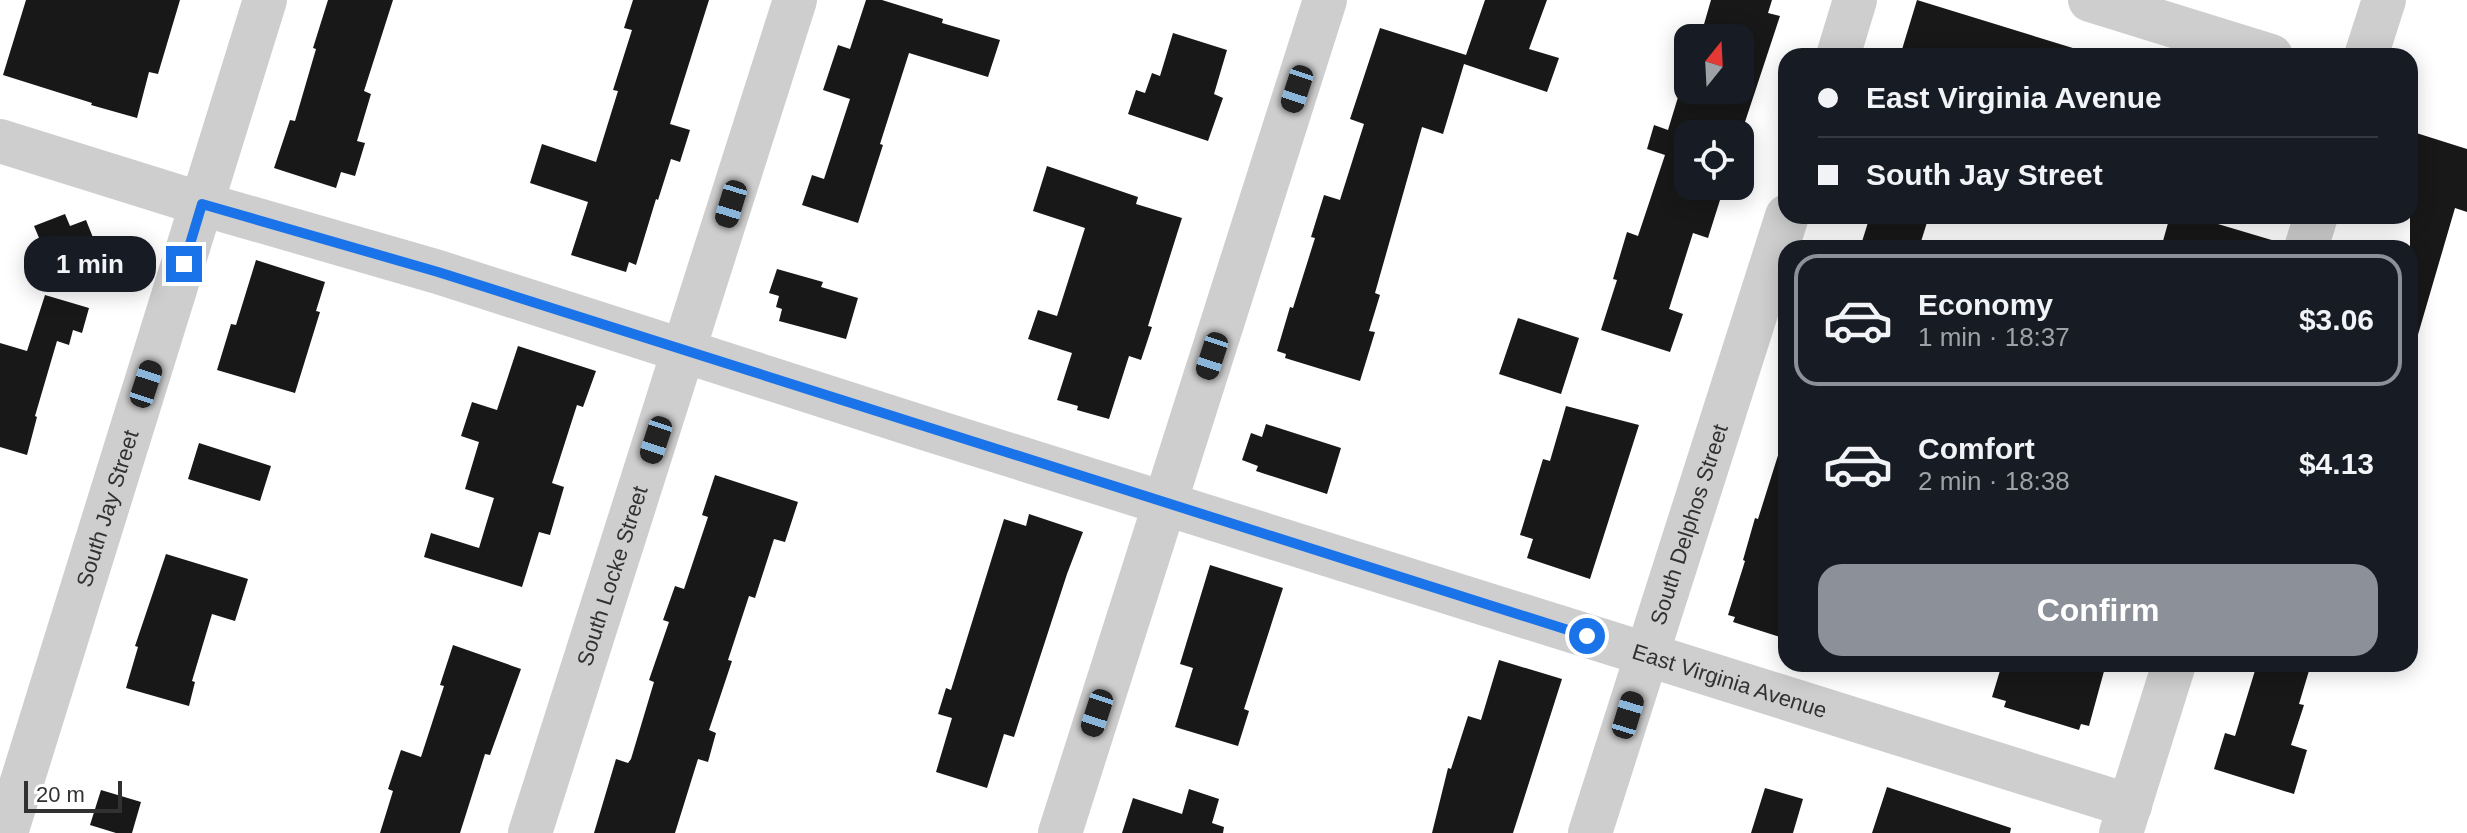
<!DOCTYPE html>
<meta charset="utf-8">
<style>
:root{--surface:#171b24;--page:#20242c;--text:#f1f3f6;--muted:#9ea1a6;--line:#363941;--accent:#8c9099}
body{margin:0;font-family:Arial,sans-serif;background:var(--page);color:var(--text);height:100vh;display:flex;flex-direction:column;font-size:30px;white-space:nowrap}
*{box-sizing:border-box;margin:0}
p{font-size:26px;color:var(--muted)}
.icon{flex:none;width:44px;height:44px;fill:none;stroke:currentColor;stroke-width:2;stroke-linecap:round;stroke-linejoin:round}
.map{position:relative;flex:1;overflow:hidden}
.drawer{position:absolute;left:1778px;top:240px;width:640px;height:432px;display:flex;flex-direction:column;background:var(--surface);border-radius:24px;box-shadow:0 4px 20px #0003}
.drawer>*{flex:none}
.top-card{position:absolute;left:1778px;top:48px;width:640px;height:176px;border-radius:24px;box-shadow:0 4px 20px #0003;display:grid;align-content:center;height:176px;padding:0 40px;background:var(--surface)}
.needle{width:52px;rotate:18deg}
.buttons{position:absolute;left:1674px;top:24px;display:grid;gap:16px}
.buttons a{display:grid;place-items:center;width:80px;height:80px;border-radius:16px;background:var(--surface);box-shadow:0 4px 20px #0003;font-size:40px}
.scale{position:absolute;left:24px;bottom:20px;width:98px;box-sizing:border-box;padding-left:8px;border:4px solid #313131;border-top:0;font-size:22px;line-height:28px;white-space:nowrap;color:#313131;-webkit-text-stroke:6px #fff;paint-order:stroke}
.end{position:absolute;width:36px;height:36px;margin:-18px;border:10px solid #1a73e8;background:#fff;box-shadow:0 0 0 4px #fff}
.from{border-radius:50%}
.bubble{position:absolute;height:56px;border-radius:24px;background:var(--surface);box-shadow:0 4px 20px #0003;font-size:26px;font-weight:600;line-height:56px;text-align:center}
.car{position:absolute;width:24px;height:48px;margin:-24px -12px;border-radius:10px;box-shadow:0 0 6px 2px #0007;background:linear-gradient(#222 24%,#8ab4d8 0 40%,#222 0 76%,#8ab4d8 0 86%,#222 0)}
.top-card b{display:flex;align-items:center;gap:28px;height:76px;font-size:30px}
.top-card b+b{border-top:2px solid var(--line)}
.top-card i{width:20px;height:20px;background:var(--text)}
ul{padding:14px 0 0;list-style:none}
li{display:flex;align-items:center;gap:24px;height:132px;margin:0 16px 12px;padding:0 24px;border:4px solid transparent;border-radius:24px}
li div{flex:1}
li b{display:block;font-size:30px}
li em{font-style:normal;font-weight:600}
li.on{border-color:var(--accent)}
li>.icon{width:72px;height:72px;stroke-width:1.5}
.cta{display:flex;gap:16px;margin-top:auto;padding:16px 40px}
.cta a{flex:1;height:92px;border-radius:24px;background:var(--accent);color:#fff;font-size:32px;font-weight:600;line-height:92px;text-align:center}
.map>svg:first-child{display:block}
</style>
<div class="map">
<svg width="2467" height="833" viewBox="0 0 2467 833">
<rect width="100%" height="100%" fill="#fff"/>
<path fill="#181818" d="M 26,0 L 180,0 L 158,74 L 149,72 L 137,118 L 91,105 L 92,103 L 3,75 Z
M 328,0 L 393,0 L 364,91 L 371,94 L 357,141 L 365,143 L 355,176 L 341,172 L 336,188 L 274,168 L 290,120 L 295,121 L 316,49 L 313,48 Z
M 633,0 L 709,0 L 670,124 L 690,130 L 680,162 L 671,159 L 658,200 L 656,199 L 636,265 L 629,262 L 626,272 L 571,255 L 588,202 L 530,183 L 542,144 L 596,162 L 618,91 L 613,90 L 632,30 L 624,28 Z
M 866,0 L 882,0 L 943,19 L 942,23 L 1000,40 L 988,77 L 909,53 L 880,144 L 883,145 L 858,223 L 802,205 L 812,175 L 824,179 L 850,99 L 823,90 L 838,45 L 850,49 Z
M 1485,0 L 1547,0 L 1529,49 L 1559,58 L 1547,92 L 1464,64 L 1443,134 L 1422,127 L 1375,293 L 1380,295 L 1369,331 L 1375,332 L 1360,381 L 1285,358 L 1286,354 L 1277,351 L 1290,307 L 1293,308 L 1315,238 L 1311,237 L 1324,195 L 1340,200 L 1364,124 L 1350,119 L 1380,28 L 1466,55 Z
M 1711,0 L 1772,0 L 1768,13 L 1780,16 L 1741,134 L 1688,134 L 1688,189 L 1720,200 L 1708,238 L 1693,233 L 1669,309 L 1683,314 L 1670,352 L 1601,330 L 1617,280 L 1613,279 L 1627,232 L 1638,236 L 1665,155 L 1647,149 L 1654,125 L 1668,130 L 1682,84 L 1688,85 L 1688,90 L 1740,90 L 1740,38 L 1700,38 Z
M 1917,0 L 2076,49 L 2075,56 L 1900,56 Z
M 1173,33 L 1227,50 L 1214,94 L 1223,98 L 1208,141 L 1128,114 L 1136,90 L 1145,93 L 1152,73 L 1160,76 Z
M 2410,131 L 2467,149 L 2467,212 L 2455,208 L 2417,338 L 2410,337 Z
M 1047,166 L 1138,197 L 1136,204 L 1182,218 L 1148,326 L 1152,327 L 1141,360 L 1129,356 L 1109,419 L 1077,410 L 1078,406 L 1057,400 L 1072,353 L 1028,339 L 1038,310 L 1057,316 L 1085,228 L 1033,211 Z
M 65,214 L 70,226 L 86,220 L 102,260 L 56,278 L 34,226 Z
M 1870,216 L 1929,216 L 1919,248 L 1860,248 Z
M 2170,216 L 2191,216 L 2275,241 L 2274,248 L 2161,248 Z
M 256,260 L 325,282 L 316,311 L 320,312 L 295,393 L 217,370 L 231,324 L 236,325 Z
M 777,269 L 823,282 L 821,287 L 858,298 L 846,339 L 779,321 L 782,309 L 776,307 L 779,296 L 769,293 Z
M 45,295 L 89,308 L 82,333 L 73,330 L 69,345 L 57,341 L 35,416 L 37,417 L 27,455 L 0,447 L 0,343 L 27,351 Z
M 1518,318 L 1579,338 L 1561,394 L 1499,374 Z
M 518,346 L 596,371 L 583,407 L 577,405 L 552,483 L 564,487 L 550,535 L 539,532 L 522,587 L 424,557 L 431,533 L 479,548 L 494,498 L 465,489 L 479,442 L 461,436 L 472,402 L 497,410 Z
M 1566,406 L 1639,425 L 1590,579 L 1527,558 L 1533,539 L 1520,535 L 1543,459 L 1550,461 Z
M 1266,424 L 1341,448 L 1327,494 L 1256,471 L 1258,466 L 1242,460 L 1251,433 L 1262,437 Z
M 199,443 L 271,466 L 260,501 L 188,479 Z
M 1780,449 L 1786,449 L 1786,639 L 1733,622 L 1735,617 L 1728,615 L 1745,561 L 1743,560 L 1755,518 L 1758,519 Z
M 715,475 L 798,502 L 785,542 L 774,539 L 755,598 L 749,596 L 728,660 L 732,661 L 709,730 L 716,733 L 708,762 L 698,759 L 675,833 L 594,833 L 616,759 L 628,763 L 631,759 L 654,682 L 649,680 L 669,622 L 663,620 L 675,586 L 684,589 L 708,517 L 702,515 Z
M 1029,514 L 1083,532 L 1067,574 L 1014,737 L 1004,734 L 987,788 L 936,772 L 952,718 L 938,714 L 946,688 L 951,690 L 1004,519 L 1026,526 Z
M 166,554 L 248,579 L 235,621 L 212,614 L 192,681 L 195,682 L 189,706 L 126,688 L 138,647 L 135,646 Z
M 1210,565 L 1283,588 L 1244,709 L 1249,711 L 1238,746 L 1175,727 L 1193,668 L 1180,664 Z
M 453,645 L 521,669 L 490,755 L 485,754 L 460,833 L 380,833 L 393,791 L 388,789 L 401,750 L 421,757 L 444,686 L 440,685 Z
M 1499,660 L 1562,679 L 1513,833 L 1432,833 L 1448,768 L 1451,769 L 1468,716 L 1481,720 Z
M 2002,664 L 2106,664 L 2089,726 L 2081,724 L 2079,730 L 2004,707 L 2006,701 L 1992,697 Z
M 2257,664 L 2311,664 L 2299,704 L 2304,705 L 2291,745 L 2307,750 L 2294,794 L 2214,769 L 2225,733 L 2235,736 Z
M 1887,787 L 2011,828 L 2010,833 L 1872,833 Z
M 1765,788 L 1803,799 L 1793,833 L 1751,833 Z
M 1189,789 L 1219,799 L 1212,823 L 1224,827 L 1223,833 L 1122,833 L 1133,798 L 1182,814 Z
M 101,790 L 141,802 L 132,833 L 116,833 L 90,825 Z"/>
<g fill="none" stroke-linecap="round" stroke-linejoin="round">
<g stroke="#cecece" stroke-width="44">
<path d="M 2090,0 L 2271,56"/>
<path d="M 1838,56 L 1855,0"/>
<path d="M 2366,56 L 2384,0"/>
<path id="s1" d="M 0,141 L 202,204 L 438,272 L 924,428 L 2130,806"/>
<path d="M 2306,248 L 2316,216"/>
<path id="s2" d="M 6,833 L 265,0"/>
<path id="s3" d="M 530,833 L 795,0"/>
<path d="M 1060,833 L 1325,0"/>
<path id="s4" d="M 1590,833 L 1787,216"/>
<path d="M 2121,833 L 2174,664"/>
</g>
</g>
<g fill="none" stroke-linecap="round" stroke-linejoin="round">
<path stroke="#1a73e8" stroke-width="10" d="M 184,264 L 202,204 L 438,272 L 1587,636"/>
</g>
<g text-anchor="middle" stroke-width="8" stroke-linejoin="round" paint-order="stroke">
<g font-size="22" fill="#313131" stroke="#fff">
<text dy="8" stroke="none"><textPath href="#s2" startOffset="340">South Jay Street</textPath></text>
<text dy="8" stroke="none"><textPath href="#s4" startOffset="324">South Delphos Street</textPath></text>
<text dy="8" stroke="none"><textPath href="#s3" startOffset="270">South Locke Street</textPath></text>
<text dy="8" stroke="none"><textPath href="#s1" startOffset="1812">East Virginia Avenue</textPath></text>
</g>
</g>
</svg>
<div class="buttons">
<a><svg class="needle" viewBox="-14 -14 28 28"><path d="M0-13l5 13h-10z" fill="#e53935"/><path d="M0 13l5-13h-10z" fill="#9ea1a6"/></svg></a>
<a><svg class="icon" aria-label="locate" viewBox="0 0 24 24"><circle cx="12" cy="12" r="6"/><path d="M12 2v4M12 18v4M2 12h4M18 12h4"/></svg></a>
</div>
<div class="scale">20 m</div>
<i class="end from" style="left:1587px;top:636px"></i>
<i class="end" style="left:184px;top:264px"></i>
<div class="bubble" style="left:24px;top:236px;width:132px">1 min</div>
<i class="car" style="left:1297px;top:89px;rotate:198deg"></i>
<i class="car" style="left:731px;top:204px;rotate:197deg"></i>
<i class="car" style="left:1212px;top:356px;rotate:198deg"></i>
<i class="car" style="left:146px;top:384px;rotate:18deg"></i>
<i class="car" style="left:656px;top:440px;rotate:198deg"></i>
<i class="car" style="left:1097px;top:713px;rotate:198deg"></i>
<i class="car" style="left:1628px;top:715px;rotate:17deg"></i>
<div class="top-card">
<b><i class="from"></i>East Virginia Avenue</b>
<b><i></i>South Jay Street</b>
</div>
<section class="drawer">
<ul>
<li class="on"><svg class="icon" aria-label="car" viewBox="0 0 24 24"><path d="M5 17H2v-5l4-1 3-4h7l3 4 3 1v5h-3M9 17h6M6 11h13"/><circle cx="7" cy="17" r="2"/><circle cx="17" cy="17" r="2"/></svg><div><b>Economy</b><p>1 min · 18:37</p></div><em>$3.06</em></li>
<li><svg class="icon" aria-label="car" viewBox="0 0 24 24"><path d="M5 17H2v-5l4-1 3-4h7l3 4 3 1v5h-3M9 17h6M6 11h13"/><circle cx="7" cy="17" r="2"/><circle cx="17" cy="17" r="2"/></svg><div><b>Comfort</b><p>2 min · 18:38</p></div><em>$4.13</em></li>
</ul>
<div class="cta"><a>Confirm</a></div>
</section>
</div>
